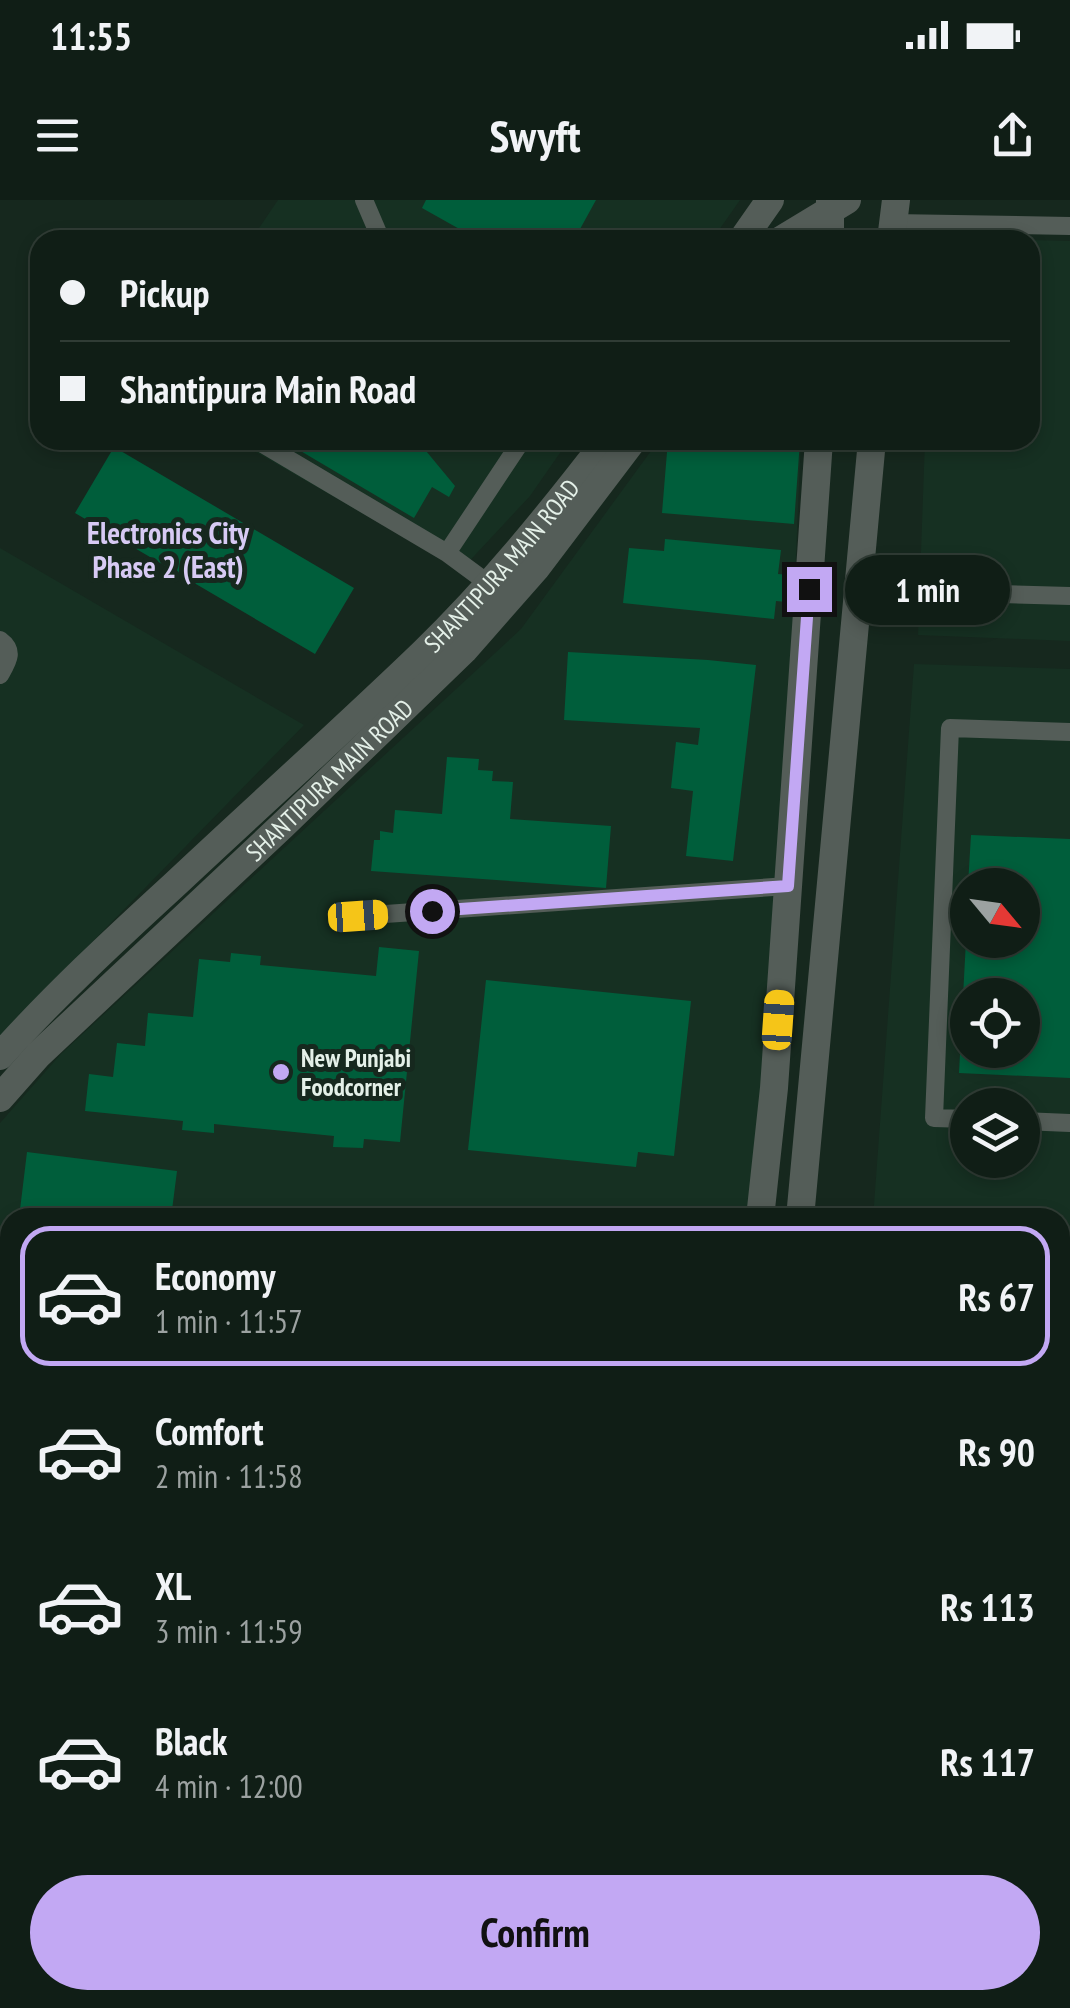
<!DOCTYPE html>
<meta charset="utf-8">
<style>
:root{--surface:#101e16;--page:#1e2b23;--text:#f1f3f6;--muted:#9ca2a1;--line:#303c35;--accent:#c2a8f3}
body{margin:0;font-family:"PT Sans Narrow",sans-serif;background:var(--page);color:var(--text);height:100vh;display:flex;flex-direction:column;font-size:38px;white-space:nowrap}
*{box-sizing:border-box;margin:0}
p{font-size:32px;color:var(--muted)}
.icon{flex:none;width:55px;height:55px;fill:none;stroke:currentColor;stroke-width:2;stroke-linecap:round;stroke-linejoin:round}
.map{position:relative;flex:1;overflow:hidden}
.sheet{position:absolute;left:0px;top:1008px;width:1070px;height:802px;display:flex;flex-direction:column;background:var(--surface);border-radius:30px 30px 0 0;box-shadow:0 5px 15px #0003,0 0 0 2px var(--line)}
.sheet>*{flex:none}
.banner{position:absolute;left:30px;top:30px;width:1010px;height:220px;border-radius:30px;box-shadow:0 5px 15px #0003,0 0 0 2px var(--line);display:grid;align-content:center;height:220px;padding:0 30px;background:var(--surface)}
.needle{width:65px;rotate:119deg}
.fabs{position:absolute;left:950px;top:668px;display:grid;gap:20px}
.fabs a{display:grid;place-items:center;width:90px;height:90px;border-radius:50%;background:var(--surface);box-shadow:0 5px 15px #0003,0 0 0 2px var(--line);font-size:50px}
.end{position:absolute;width:45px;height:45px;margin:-22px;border:12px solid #c2a8f3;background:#111;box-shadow:0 0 0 5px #111}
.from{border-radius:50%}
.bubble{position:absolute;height:70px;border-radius:35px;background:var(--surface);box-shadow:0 5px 15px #0003,0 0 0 2px var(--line);font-size:32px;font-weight:700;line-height:70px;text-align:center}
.car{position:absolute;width:30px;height:60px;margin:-30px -15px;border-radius:12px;box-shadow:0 0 8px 2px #0007;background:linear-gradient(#f5c518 24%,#345 0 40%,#f5c518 0 76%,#345 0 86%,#f5c518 0)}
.banner b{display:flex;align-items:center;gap:35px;height:95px;font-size:38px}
.banner b+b{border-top:2px solid var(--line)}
.banner i{width:25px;height:25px;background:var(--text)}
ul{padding:18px 0 0;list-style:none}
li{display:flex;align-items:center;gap:30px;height:140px;margin:0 20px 15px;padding:0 10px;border:5px solid transparent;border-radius:30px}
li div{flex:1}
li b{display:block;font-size:38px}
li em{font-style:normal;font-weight:700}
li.on{border-color:var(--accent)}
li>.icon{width:90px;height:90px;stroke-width:1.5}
.button{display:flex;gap:20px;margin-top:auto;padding:20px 30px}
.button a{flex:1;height:115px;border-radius:60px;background:var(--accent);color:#111;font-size:40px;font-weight:700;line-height:115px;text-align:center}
.status{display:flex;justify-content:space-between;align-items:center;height:70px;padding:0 50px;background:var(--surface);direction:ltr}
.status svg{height:28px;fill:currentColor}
header{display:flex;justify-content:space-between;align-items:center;height:130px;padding:0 30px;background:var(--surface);font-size:45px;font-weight:700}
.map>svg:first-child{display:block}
</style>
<div class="status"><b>11:55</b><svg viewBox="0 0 49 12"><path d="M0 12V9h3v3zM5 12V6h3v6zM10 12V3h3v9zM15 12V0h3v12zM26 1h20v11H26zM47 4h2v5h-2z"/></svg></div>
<header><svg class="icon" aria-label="menu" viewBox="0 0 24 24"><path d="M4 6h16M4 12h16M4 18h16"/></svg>Swyft<svg class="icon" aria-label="share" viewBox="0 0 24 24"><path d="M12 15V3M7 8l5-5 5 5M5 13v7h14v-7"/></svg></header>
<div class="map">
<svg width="1070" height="1808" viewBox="0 0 1070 1808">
<rect width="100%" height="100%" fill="#16281e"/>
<path fill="#163022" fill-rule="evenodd" d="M 278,0 L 740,0 L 712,40 L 251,40 Z
M 1030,40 L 1070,41 L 1070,441 L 918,435 L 925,240 L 1030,240 Z
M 235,240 L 569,240 L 530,296 L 461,370 Z
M 659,240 L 801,240 L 767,1017 L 10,1018 L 10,1144 L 0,1142 L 0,923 L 61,854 L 521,429 Z
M 0,348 L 304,525 L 24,812 L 0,841 Z
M 914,464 L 1070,469 L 1070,1099 L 1060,1099 L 1060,1018 L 873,1018 ZM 968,685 L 1022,685 L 1022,740 L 968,740 ZM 968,795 L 1022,795 L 1022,850 L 968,850 ZM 968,905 L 1022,905 L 1022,960 L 968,960 Z
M 0,1144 L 10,1146 L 10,1755 L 0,1749 Z
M 1060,1186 L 1070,1186 L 1070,1808 L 765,1808 L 766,1800 L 1060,1800 Z
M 93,1800 L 716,1800 L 716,1808 L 108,1808 Z"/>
<path fill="#005e3b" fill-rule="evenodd" d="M 426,0 L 596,0 L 574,40 L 479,40 L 422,8 Z
M 282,240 L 417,240 L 455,286 L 449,297 L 432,287 L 414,318 Z
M 668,240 L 800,241 L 794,324 L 662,313 Z
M 114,247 L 354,388 L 315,454 L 75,313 Z
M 665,339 L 781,350 L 778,374 L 800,376 L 798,403 L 776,401 L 774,419 L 623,403 L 629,348 L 664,351 Z
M 568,452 L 708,460 L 756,465 L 733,661 L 686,656 L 693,591 L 671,588 L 676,542 L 698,545 L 700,528 L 564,520 Z
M 447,557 L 479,559 L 478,570 L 493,571 L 492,581 L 513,582 L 510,619 L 611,626 L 606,688 L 371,671 L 374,640 L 380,640 L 380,631 L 393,633 L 395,610 L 442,614 Z
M 971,635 L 1070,639 L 1070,878 L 959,873 L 966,740 L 1022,740 L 1022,685 L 968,685 ZM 968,795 L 1022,795 L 1022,850 L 968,850 Z
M 379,747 L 419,751 L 400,942 L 364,939 L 363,948 L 333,947 L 334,936 L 214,924 L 214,933 L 182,930 L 183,921 L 85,911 L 89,874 L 113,877 L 117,843 L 145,846 L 148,813 L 193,817 L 199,759 L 230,762 L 231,753 L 261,756 L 260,765 L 376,776 Z
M 486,780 L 691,801 L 674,956 L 638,952 L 636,967 L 468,950 Z
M 27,952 L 177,971 L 171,1018 L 19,1018 Z
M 0,1212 L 10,1220 L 10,1465 L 0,1477 Z
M 1066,1345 L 1070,1347 L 1070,1608 L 1060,1607 L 1060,1417 Z
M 10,1596 L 10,1707 L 0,1699 L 0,1609 Z
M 1060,1723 L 1070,1727 L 1070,1808 L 858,1808 L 857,1800 L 1060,1800 Z
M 271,1800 L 425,1800 L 419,1808 L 264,1808 Z"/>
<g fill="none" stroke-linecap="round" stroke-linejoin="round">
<path stroke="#545d58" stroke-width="18" d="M 364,0 L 379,35 L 387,40
M 892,23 L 1070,26
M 256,240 L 447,353 L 489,384
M 447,353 L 522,240
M 858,390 L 1070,396
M 0,440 C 15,451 8,461 0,475
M 357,716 L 788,686
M 968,919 L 934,918 L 950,528 L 1070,532
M 1022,921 L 1070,923
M 0,1130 L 10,1133
M 0,1190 L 10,1192
M 1060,1251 L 1070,1251
M 0,1530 L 10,1517
M 0,1735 L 10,1742
M 110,1800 L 124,1808
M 481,1800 L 484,1808
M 813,1808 L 814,1800"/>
<path stroke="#545d58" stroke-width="28" d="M 1060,1718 L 1070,1708"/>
<g stroke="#545d58" stroke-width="28">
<path d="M 742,40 L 770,0"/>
<path d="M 781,40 L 847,0"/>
<path d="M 830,40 L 830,0"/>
<path d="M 891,40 L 896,0"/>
<path id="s1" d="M 0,856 C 54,796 113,741 173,686 C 256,608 341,532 423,453 C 491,387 550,314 607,240"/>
<path id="s2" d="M 0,898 L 38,855 L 283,625 L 464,450 L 536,368 L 633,240"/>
<path d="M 760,1018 L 774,888 L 819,240"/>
<path d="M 800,1018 L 872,240"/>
<path d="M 1060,1104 L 1070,1105"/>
<path d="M 1060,1142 L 1070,1142"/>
<path d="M 674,1808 L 675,1800"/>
<path d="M 727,1808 L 728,1800"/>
</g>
</g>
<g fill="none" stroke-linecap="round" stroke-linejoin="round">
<path stroke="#c2a8f3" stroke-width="12" d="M 432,711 L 788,686 L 809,389"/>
</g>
<circle fill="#c2a8f3" stroke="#16281e" stroke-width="4" cx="281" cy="872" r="10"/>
<g text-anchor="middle" stroke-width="10" stroke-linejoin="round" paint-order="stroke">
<g font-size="25" fill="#e4f0e8" stroke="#16281e">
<text dy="9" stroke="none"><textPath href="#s1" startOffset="702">SHANTIPURA MAIN ROAD</textPath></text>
<text dy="9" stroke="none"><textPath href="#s2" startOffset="458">SHANTIPURA MAIN ROAD</textPath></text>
</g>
<g font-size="25" font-weight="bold" fill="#e4f0e8" stroke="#16281e" text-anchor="start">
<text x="301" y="867">New Punjabi<tspan x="301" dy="29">Foodcorner</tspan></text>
</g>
<g font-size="30" font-weight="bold" fill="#d7caf4" stroke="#16281e">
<text x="168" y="344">Electronics City<tspan x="168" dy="34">Phase 2 (East)</tspan></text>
</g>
</g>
</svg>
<div class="fabs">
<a><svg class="needle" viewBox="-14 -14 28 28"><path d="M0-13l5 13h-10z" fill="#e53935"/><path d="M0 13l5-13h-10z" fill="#9ca2a1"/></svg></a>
<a><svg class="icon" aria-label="locate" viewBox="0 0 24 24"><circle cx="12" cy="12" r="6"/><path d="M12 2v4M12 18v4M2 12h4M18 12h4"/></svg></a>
<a><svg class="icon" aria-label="layers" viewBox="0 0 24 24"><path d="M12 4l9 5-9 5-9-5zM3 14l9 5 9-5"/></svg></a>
</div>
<i class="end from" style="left:432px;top:711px"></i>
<i class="end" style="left:809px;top:389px"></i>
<div class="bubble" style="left:845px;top:355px;width:165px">1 min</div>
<i class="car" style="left:358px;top:716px;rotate:86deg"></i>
<i class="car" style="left:778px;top:820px;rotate:4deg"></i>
<div class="banner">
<b><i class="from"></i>Pickup</b>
<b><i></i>Shantipura Main Road</b>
</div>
<section class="sheet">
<ul>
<li class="on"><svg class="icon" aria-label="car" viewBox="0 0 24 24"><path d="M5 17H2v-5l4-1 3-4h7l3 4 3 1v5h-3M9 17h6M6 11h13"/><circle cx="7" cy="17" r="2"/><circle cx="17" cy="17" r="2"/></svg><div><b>Economy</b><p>1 min · 11:57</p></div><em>Rs 67</em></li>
<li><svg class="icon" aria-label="car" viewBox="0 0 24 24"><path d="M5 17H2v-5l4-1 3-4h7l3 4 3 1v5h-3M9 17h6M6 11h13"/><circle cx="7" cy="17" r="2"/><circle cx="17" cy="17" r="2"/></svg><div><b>Comfort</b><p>2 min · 11:58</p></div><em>Rs 90</em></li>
<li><svg class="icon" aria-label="car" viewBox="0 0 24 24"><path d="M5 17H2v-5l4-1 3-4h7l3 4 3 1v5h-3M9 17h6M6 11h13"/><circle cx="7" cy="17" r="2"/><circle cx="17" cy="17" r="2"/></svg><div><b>XL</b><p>3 min · 11:59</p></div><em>Rs 113</em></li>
<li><svg class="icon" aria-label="car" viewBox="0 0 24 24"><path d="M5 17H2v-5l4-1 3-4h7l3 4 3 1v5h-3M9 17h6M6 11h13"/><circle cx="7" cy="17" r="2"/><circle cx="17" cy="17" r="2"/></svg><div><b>Black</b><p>4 min · 12:00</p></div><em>Rs 117</em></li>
</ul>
<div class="button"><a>Confirm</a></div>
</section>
</div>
